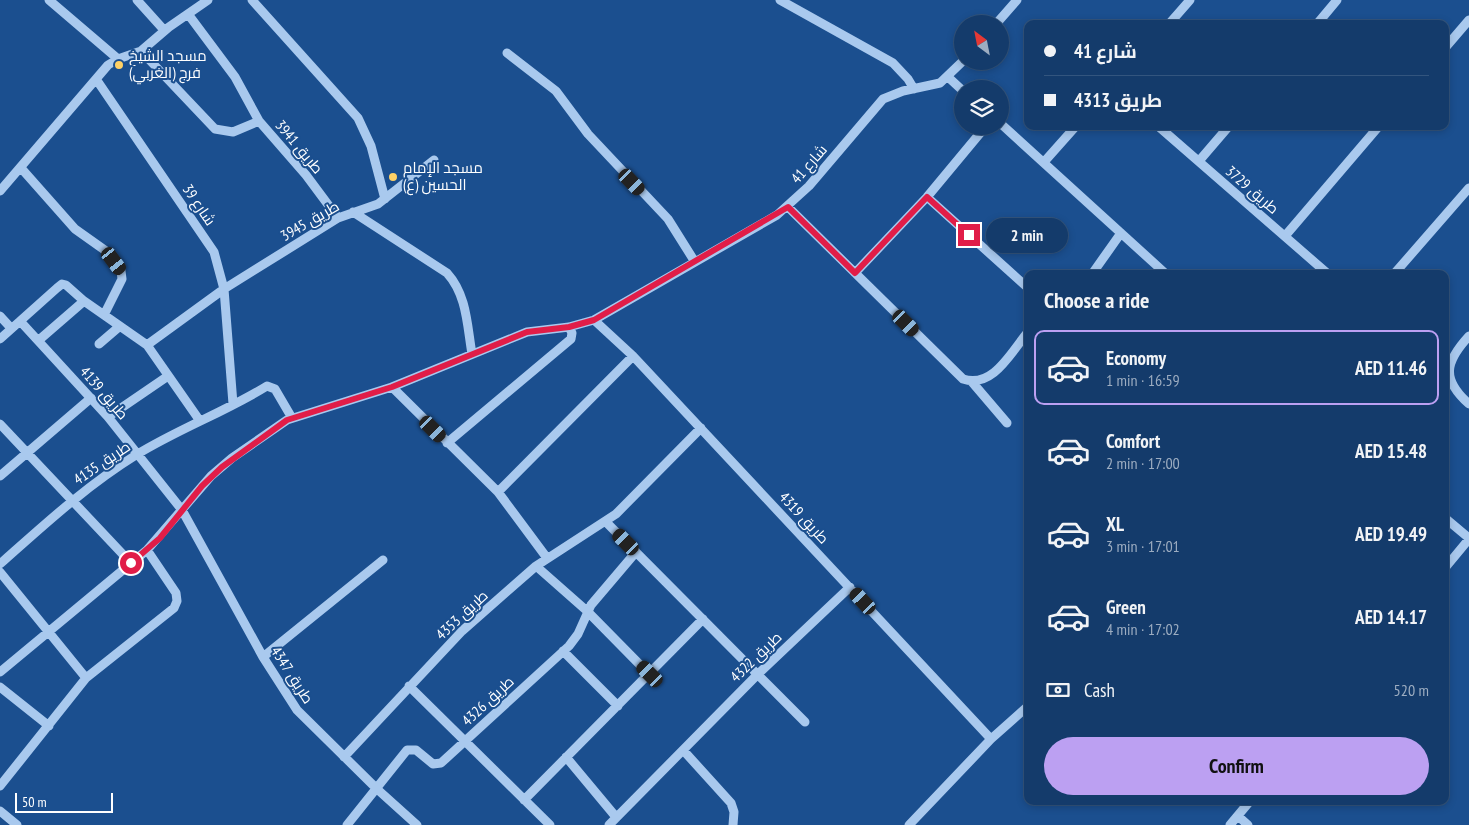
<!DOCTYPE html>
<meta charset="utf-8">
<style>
:root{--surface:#143b6b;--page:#1d4271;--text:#f1f3f6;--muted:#9dadc1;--line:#33557e;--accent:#bca0f2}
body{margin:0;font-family:"PT Sans Narrow",Cairo,sans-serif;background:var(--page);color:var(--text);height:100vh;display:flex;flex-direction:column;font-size:19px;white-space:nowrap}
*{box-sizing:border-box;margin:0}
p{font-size:16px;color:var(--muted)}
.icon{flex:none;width:28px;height:28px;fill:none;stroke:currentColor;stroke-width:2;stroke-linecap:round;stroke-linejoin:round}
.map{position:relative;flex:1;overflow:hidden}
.drawer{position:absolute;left:1024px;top:270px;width:425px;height:535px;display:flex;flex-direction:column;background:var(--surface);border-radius:10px;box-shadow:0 2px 8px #0003,0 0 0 1px var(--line)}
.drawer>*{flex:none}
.banner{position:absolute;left:1024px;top:20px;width:425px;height:110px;border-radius:10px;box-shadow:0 2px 8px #0003,0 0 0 1px var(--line);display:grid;align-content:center;height:110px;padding:0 20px;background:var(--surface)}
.needle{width:32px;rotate:328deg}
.controls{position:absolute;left:954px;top:15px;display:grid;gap:10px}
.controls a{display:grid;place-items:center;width:55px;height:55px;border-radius:50%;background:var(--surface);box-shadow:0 2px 8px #0003,0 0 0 1px var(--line);font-size:25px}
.scale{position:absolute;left:15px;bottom:12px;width:98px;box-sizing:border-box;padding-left:5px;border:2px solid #fff;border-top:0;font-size:14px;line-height:18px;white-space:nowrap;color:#fff;-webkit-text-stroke:4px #1b4f8f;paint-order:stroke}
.end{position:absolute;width:22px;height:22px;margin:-11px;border:6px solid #e11d48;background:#fff;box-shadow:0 0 0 2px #fff}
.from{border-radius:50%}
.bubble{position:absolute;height:35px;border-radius:18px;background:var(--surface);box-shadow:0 2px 8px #0003,0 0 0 1px var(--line);font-size:16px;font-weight:600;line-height:35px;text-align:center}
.car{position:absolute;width:15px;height:30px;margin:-15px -8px;border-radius:6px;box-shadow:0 0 4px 1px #0007;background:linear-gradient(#222 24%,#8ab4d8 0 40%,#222 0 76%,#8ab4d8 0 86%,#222 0)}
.banner b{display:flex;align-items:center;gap:18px;height:48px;font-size:19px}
.banner b+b{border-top:1px solid var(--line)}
.banner i{width:12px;height:12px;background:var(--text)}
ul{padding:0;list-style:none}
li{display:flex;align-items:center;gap:15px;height:75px;margin:0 10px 8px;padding:0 10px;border:2px solid transparent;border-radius:10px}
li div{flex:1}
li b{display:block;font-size:19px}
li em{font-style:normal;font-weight:600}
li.on{border-color:var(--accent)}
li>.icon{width:45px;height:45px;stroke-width:1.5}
h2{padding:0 20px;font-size:22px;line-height:60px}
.pay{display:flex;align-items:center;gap:12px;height:55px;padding:0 20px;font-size:19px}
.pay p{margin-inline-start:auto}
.action{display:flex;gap:10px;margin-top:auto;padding:10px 20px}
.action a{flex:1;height:58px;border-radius:30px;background:var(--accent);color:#111;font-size:20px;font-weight:600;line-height:58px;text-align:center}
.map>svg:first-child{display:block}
</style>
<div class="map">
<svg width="1469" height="825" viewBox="0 0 1469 825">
<rect width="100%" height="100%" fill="#1b4f8f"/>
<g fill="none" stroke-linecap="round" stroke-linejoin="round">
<path stroke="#a9c9ee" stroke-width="9" d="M 49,0 L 118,59
M 137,0 L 164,30
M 252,0 L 358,118 L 371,146 L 385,199
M 780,0 L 893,63 L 908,79 L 914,89
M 188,14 L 235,77 L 259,121 L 306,175 L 338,218
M 996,24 L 1017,0
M 1169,24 L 1190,0
M 1317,24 L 1337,0
M 1445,48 L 1469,20
M 141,51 L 215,129 L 233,132 L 259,121
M 507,53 L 556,91 L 588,134 L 668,219 L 695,262
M 948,77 L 962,90
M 96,79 L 214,252 L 224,289 L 233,404
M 1000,123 L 1166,274
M 1158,126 L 1328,274
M 1199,161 L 1229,126
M 1044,162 L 1076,126
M 21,168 L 75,229 L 106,251 L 121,271 L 122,279 L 104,315
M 0,191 L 108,65 L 118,59 L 141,51 L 169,27 L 208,0
M 927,197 L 1028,288
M 788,207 L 963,379 C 993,389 1011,352 1028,332
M 353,212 L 447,273 C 467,295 467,325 472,354
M 1285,236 L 1379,126
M 855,273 L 927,197 L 986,126
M 1092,274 L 1121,233
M 1394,274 L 1469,188
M 0,316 L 11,328
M 594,320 L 633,356 L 991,739
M 20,321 L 108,417 L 182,510 L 263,657 L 297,710 L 377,789 L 417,825
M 1469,336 C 1445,362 1441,379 1469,404
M 0,339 L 57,288 L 62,284 L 66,285 L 84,301 L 147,345 L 200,421
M 39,340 L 84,301
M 99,344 L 120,326
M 147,345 L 224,289 L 338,218 L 378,204 L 434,160
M 972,382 L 1007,423
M 392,387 L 498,492 L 547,558
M 108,417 L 168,376
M 0,424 L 131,563
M 447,443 L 571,339 L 572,333 L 569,327
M 0,476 L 91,398
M 498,492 L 633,356
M 1445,518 L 1469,538
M 606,522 L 805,722
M 0,564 C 44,525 86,486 136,455 C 178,429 225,412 267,386 L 275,389 L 292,418
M 536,566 L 587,611 L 649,674
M 1445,568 L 1469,539
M 0,572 L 86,678
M 563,651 L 618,706
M 263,657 L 383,560
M 0,672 L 147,550 L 211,476 L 232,458 L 287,420 L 392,387 L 527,332 L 569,327 L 594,320 L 777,215 L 809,186 L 883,99 L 903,91 L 940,83 L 963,61
M 409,686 L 550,825
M 0,687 L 49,726
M 683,750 L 731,803 L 734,812 L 733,825
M 344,757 L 462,631 L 536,566 L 616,514 L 701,428
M 566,757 L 616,817
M 0,786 L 86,678 L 174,608 L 177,601 L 176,593 L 147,550
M 524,800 L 703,619
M 0,811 L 17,825
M 1238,816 L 1248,825
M 347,825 L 407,750 L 416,750 L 433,764 L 441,763 L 569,646 L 578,634 L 591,605 L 636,552
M 609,825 L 758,674 L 850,587
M 909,825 L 991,739 L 1028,706
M 1230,825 L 1250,801"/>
</g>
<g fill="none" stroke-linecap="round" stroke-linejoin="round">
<path stroke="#e11d48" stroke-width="6" d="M 131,563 L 160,538 L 202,486 L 222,467 L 287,420 L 392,387 L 527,332 L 569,327 L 594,320 L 788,207 L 855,273 L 927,197 L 969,235"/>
</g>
<g fill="#ffd166" stroke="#1b4f8f" stroke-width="2">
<circle cx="119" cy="65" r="5"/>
<circle cx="393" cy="177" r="5"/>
</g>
<g text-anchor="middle" stroke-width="4" stroke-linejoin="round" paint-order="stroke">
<g font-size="15" fill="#fff" stroke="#1b4f8f" text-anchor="start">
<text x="129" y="61">مسجد الشيخ<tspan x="129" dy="17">فرج (الغربي)</tspan></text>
<text x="403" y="173">مسجد الإمام<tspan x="403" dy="17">الحسين (ع)</tspan></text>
</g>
<g font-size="15" fill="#fff" stroke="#1b4f8f">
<text transform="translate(299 147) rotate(50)" y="5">طريق 3941</text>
<text transform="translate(809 164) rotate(-49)" y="5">شارع 41</text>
<text transform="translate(1252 190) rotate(41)" y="5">طريق 3729</text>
<text transform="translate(199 205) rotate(56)" y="5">شارع 39</text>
<text transform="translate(310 221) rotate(-30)" y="5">طريق 3945</text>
<text transform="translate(104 393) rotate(49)" y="5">طريق 4139</text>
<text transform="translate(102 463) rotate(-34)" y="5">طريق 4135</text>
<text transform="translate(804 518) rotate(47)" y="5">طريق 4319</text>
<text transform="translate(462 615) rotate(-43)" y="5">طريق 4353</text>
<text transform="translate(756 657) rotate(-44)" y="5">طريق 4322</text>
<text transform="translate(292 675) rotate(57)" y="5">طريق 4347</text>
<text transform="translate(488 701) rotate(-43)" y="5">طريق 4326</text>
</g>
</g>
</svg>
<div class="controls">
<a><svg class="needle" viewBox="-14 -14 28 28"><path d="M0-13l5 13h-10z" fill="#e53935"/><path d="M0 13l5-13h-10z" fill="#9dadc1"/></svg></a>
<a><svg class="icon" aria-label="layers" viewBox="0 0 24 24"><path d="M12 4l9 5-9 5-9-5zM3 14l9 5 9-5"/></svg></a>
</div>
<div class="scale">50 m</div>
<i class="end from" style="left:131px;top:563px"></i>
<i class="end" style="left:969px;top:235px"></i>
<div class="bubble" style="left:986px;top:218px;width:82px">2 min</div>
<i class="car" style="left:632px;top:182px;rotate:136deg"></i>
<i class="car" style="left:114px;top:261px;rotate:143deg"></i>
<i class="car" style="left:906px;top:323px;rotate:135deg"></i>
<i class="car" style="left:433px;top:429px;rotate:135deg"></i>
<i class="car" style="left:626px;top:542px;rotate:315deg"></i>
<i class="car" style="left:863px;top:601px;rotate:317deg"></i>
<i class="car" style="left:650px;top:674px;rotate:315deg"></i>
<div class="banner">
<b><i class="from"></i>شارع 41</b>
<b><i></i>طريق 4313</b>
</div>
<section class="drawer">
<h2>Choose a ride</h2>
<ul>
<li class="on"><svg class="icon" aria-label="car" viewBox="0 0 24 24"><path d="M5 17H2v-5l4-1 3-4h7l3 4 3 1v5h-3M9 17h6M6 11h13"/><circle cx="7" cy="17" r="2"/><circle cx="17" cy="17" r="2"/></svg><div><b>Economy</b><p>1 min · 16:59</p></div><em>AED 11.46</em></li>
<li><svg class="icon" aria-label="car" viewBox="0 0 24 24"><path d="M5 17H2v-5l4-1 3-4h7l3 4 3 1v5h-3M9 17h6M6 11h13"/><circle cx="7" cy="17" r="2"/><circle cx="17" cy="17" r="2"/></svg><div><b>Comfort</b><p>2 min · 17:00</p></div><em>AED 15.48</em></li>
<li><svg class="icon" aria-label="car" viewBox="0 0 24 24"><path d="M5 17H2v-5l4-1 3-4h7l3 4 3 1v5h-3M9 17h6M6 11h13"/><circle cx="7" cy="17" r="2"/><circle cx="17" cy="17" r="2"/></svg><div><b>XL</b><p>3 min · 17:01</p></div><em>AED 19.49</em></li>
<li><svg class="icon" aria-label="car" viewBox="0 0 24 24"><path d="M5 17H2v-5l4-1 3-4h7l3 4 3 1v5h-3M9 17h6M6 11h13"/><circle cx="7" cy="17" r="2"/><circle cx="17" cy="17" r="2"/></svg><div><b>Green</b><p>4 min · 17:02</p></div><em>AED 14.17</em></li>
</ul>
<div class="pay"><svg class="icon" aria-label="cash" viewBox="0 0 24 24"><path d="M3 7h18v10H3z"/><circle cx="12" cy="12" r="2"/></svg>Cash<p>520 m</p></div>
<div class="action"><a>Confirm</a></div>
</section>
</div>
